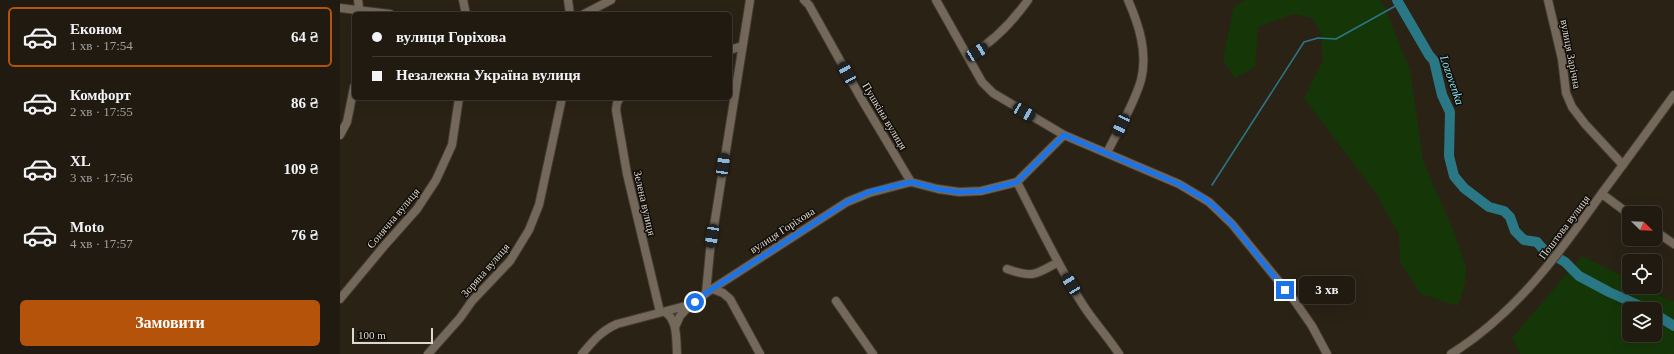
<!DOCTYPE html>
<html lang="uk">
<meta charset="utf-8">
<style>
:root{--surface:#201a10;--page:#282319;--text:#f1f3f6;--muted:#a2a19f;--line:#3d3830;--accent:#b45309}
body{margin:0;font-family:Georgia,serif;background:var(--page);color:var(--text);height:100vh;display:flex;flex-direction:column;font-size:15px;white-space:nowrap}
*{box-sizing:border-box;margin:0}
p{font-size:13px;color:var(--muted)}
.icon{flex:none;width:22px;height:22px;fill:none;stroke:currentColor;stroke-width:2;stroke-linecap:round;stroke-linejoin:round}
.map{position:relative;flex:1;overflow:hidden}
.side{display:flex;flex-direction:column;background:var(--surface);width:340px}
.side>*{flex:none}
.top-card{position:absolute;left:12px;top:12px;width:380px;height:88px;border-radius:6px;box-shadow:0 4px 16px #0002,0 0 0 1px var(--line);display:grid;align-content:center;height:88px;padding:0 20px;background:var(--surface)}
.needle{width:26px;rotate:113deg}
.controls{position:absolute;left:1282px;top:206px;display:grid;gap:8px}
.controls a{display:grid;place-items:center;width:40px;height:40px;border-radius:6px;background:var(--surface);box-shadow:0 4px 16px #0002,0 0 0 1px var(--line);font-size:20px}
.scale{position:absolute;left:12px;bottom:10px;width:81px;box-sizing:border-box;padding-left:4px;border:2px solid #ddd7cf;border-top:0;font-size:11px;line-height:14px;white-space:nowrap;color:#ddd7cf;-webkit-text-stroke:3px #100c07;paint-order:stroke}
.end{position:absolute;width:18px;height:18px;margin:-9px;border:5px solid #1a73e8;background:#fff;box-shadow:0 0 0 2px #fff}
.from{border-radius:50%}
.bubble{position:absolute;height:28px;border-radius:6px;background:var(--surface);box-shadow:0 4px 16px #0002,0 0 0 1px var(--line);font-size:13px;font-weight:700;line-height:28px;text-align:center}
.car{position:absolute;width:12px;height:24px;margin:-12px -6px;border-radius:5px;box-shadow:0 0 3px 1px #0007;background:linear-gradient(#222 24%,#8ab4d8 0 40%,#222 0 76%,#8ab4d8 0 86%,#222 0)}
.top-card b{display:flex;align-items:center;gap:14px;height:38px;font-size:15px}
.top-card b+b{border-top:1px solid var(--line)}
.top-card i{width:10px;height:10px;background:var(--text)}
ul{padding:7px 0 0;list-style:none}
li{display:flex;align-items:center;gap:12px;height:60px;margin:0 8px 6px;padding:0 12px;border:2px solid transparent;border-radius:6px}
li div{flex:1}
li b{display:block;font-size:15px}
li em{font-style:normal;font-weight:700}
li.on{border-color:var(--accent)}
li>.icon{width:36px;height:36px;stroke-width:1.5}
.button{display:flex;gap:8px;margin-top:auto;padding:8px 20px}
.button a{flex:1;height:46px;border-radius:6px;background:var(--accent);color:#fff;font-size:16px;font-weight:700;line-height:46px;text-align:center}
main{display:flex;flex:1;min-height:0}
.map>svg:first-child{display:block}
</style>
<main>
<section class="side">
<ul>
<li class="on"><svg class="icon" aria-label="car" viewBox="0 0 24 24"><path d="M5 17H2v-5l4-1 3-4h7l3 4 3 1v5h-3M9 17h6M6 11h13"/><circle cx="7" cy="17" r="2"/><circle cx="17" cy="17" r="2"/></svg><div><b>Економ</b><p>1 хв · 17:54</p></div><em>64 ₴</em></li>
<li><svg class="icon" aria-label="car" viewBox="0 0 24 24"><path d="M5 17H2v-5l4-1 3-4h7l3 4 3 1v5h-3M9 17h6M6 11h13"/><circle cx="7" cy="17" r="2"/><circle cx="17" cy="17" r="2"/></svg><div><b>Комфорт</b><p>2 хв · 17:55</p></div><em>86 ₴</em></li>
<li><svg class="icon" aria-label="car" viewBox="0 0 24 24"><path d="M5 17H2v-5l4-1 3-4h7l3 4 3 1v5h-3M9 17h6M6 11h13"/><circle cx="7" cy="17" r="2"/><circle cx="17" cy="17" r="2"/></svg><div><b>XL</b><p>3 хв · 17:56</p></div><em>109 ₴</em></li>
<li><svg class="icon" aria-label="car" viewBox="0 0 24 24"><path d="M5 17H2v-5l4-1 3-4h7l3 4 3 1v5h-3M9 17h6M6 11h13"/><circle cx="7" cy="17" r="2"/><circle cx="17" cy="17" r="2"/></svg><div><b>Moto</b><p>4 хв · 17:57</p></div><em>76 ₴</em></li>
</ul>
<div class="button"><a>Замовити</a></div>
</section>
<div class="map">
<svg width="1334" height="354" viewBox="0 0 1334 354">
<rect width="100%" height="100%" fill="#2b2216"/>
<path fill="#153708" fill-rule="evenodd" d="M 906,0 L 1040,0 L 1045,8 L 1070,70 L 1083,161 L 1115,235 L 1126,267 L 1125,283 L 1118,306 L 1081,294 L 1060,262 L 1059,235 L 1036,193 L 964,98 L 983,60 L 981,33 L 972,18 L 954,14 L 918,27 L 915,67 L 895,78 L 883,60 L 894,6 Z
M 1242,256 L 1289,279 L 1289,287 L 1304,287 L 1334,302 L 1334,354 L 1180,354 L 1172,338 ZM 1289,309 L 1315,309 L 1315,335 L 1289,335 Z"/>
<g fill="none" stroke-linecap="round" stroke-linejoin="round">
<path stroke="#2a7786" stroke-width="1.5" d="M 872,185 L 964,42 L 978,38 L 996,39 L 1059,4"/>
<path stroke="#2a7786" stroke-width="10" d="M 1057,0 L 1089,55 L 1094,61 L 1102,95 L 1110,112 L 1109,156 L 1114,176 L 1124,188 L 1149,207 L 1164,211 L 1170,217 L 1175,231 L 1184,240 L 1197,242 L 1203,249 L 1225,262 L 1239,276 L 1269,292 L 1307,309
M 1315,314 L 1334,326"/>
<g stroke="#433c33" stroke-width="10">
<path id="minor" d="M 18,0 L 20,14
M 123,0 L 126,14
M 228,0 L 230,14
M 464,0 L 469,5 L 522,100 L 571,182
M 596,0 L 642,82 L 653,93 L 724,135 L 839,184 L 869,202 L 892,224 L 954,300 L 972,326 L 987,354
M 1208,0 L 1222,59 L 1226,93 L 1232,107 L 1245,124 L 1283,165
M 0,8 L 50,14
M 244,14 L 271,0
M 390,50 L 402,46
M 628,57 C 653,42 671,24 688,0
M 280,98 L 277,103 L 276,110 L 287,174 L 320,312
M 0,135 L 7,122 L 14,87
M 767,153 C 778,130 794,105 801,80 C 808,53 799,25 788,0
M 677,182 C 698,223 718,266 743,305 C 754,322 768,337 779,354
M 1262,194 L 1289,214
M 1315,231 L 1334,244
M 667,269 C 693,278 695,275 718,262
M 373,289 L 383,293 L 390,299 L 420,354
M 366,293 L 370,251 L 410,0
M 0,299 L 45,245 L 77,209 L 96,180 L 112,145 L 119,98
M 496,301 L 533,354
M 325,312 C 338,320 336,340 337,354
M 335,327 L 340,316 L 349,306
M 88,354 L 120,318 L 132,301 L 170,261 L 189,230 L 199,205 L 222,98
M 242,354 C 253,341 261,331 277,324 L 349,305 L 361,298 L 366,293 L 507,202 L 529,193 L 571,182 L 598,189 L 619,192 L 641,191 L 677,182 L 724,135
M 1111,354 C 1175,314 1219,254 1262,193 C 1286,161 1310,128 1334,95"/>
</g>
<use href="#minor" stroke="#73685a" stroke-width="8"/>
</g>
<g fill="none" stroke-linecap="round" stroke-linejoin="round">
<path stroke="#1a73e8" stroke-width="5" d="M 355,302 L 366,293 L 507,202 L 529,192 L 571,182 L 598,189 L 618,192 L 642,191 L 677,182 L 724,135 L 839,184 L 862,197 L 875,207 L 892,224 L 945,290"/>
</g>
<g text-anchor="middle" stroke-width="3" stroke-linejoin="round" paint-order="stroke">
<g font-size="11" fill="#ddd7cf" stroke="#100c07">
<text transform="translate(1231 54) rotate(79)" y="4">вулиця Зарічна</text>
<text transform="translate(545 116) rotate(59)" y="4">Пушкіна вулиця</text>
<text transform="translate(305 203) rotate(77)" y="4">Зелена вулиця</text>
<text transform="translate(53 218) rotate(-50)" y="4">Сонячна вулиця</text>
<text transform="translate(1224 227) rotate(-53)" y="4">Поштова вулиця</text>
<text transform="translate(442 230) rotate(-33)" y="4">вулиця Горіхова</text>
<text transform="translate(145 270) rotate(-49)" y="4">Зоряна вулиця</text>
</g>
<g font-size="12" font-style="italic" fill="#81e2f6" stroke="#100c07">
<text transform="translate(1112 80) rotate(71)" y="4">Lozovenka</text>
</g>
</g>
</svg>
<div class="controls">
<a><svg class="needle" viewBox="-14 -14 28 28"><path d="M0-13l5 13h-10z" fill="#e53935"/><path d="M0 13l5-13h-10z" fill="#a2a19f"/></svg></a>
<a><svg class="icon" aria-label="locate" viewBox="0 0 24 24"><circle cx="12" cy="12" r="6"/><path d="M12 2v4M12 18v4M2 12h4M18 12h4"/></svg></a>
<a><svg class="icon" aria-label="layers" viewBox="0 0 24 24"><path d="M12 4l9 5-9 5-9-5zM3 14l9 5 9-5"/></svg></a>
</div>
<div class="scale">100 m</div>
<i class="end from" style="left:355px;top:302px"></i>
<i class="end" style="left:945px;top:290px"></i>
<div class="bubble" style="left:959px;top:276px;width:56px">3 хв</div>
<i class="car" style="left:637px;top:52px;rotate:58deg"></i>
<i class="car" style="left:507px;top:73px;rotate:331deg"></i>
<i class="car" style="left:684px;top:112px;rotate:120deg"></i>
<i class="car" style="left:781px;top:125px;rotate:205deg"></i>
<i class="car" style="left:383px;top:165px;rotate:8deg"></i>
<i class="car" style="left:372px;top:236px;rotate:189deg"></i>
<i class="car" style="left:731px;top:284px;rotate:329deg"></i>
<div class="top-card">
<b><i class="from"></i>вулиця Горіхова</b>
<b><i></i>Незалежна Україна вулиця</b>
</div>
</div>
</main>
